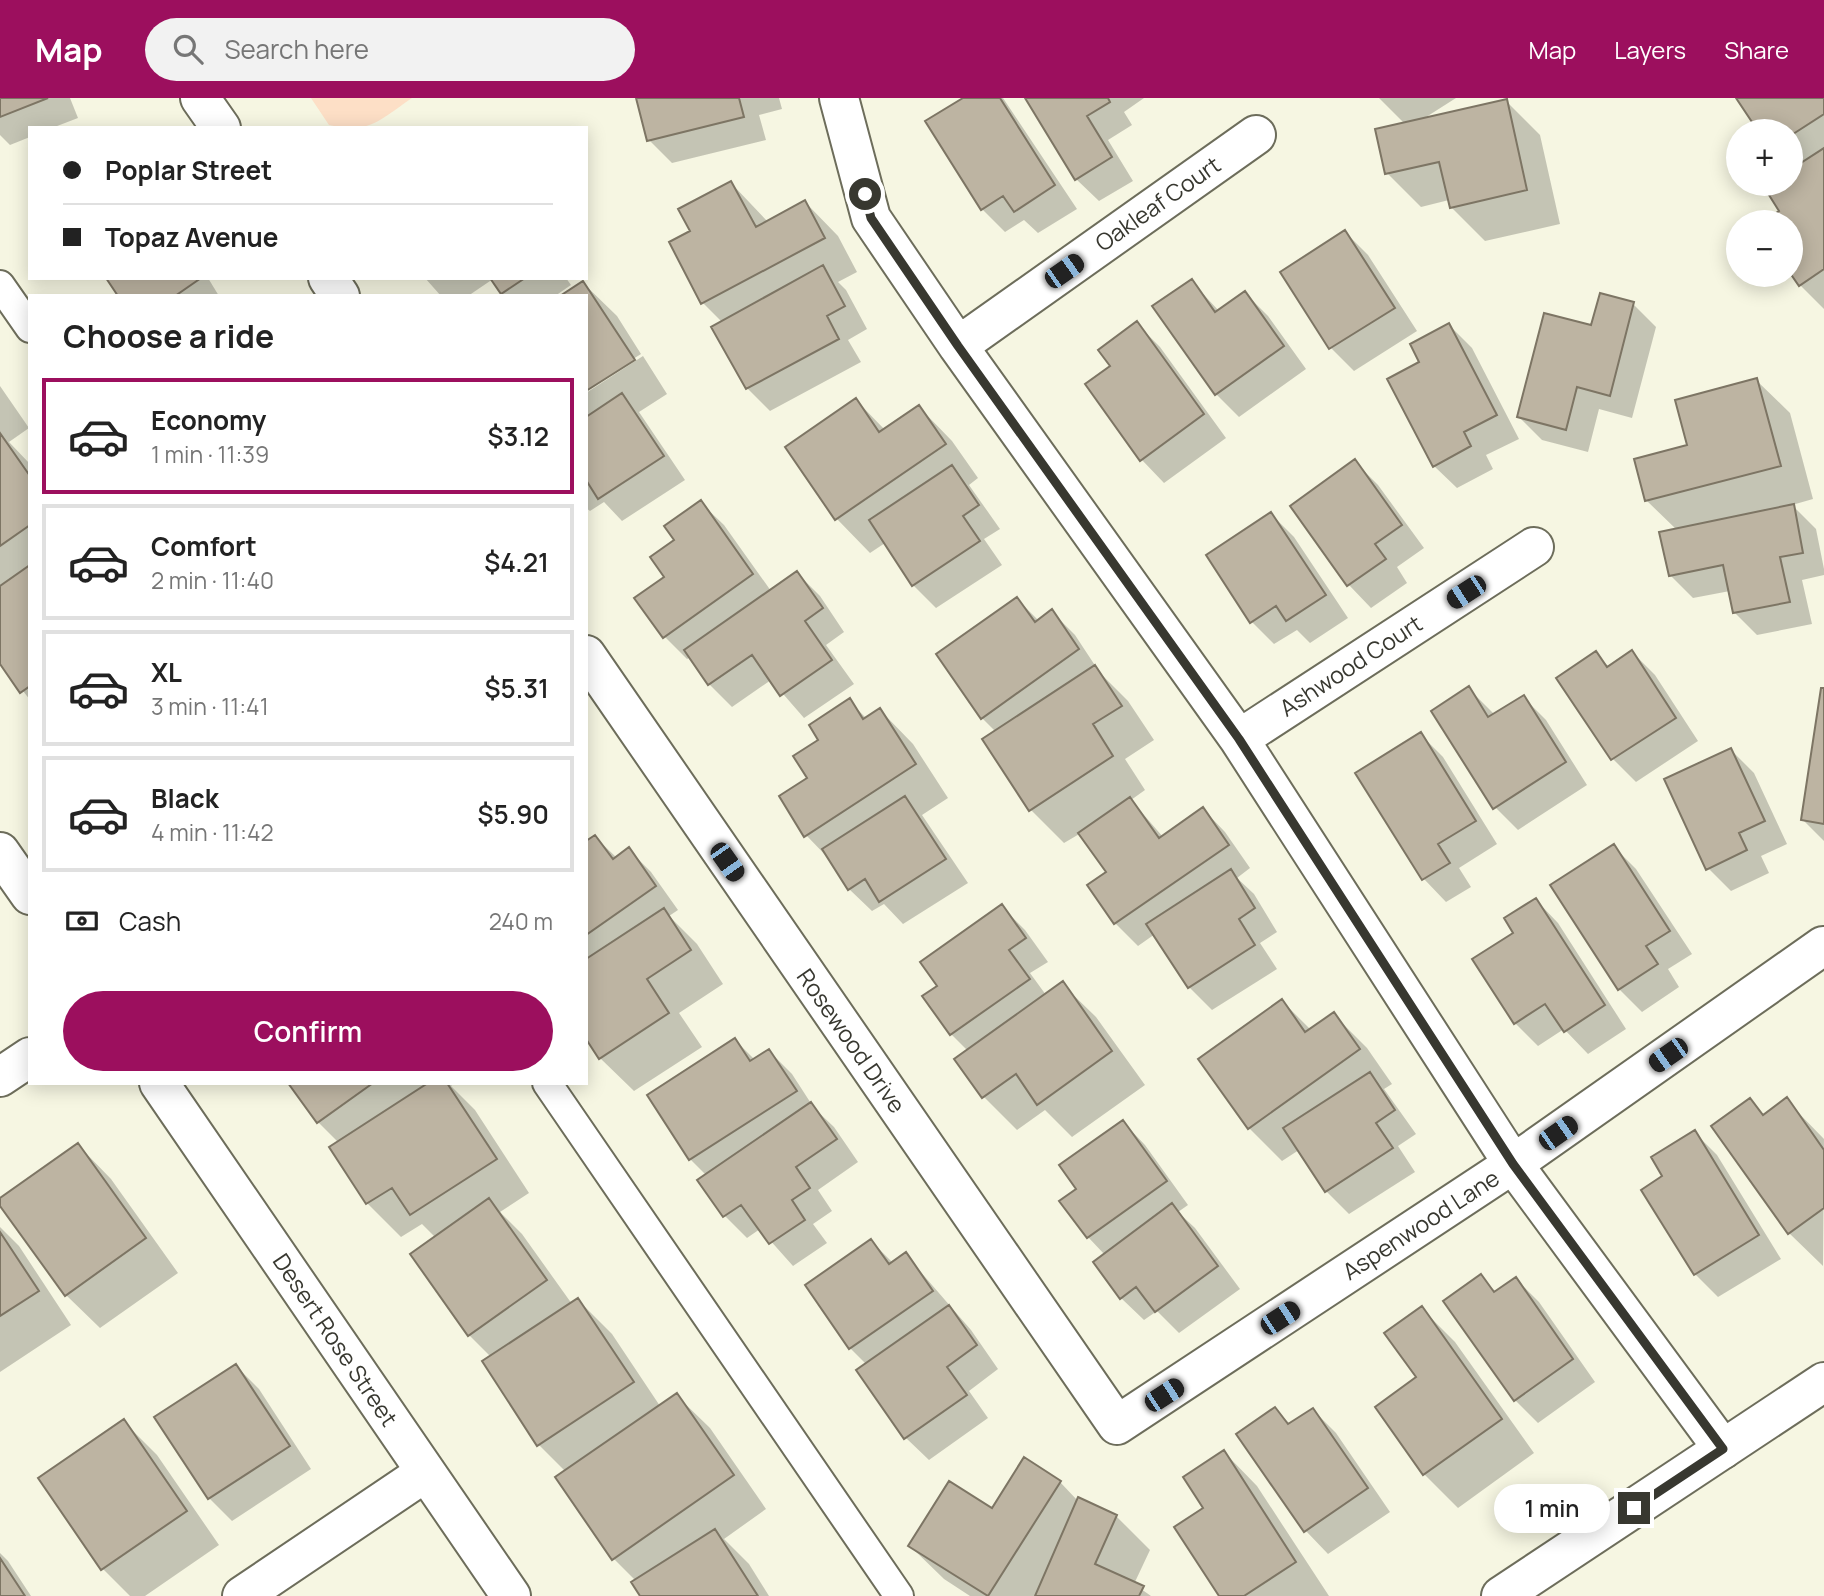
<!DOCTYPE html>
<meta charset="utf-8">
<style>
:root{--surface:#fff;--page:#f2f2f2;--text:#222;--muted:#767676;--line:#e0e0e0;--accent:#9c0f5e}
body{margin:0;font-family:Manrope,sans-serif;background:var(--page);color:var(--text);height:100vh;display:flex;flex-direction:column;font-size:26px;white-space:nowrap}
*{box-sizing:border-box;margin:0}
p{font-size:23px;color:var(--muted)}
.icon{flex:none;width:38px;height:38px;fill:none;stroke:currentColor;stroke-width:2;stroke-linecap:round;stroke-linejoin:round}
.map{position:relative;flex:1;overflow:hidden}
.details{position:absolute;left:28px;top:196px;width:560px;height:791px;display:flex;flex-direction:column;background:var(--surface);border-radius:0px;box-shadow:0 4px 18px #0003}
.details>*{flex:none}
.banner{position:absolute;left:28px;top:28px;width:560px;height:154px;border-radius:0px;box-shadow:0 4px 18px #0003;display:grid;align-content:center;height:154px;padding:0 35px;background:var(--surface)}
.fabs{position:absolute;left:1726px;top:21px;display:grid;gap:14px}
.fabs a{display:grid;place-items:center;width:77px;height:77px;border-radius:50%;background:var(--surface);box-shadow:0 4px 18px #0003;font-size:35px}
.end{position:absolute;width:32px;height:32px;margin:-16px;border:9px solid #383830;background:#fff;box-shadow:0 0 0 4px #fff}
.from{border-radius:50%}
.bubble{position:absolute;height:49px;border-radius:24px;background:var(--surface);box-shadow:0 4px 18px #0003;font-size:23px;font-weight:600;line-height:49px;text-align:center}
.car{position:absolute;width:21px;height:42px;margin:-21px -10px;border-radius:9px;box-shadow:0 0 5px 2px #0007;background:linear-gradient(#222 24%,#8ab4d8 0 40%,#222 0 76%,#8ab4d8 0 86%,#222 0)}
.banner b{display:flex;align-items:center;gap:24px;height:66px;font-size:26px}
.banner b+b{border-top:2px solid var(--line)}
.banner i{width:18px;height:18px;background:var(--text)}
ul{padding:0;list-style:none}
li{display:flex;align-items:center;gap:21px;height:116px;margin:0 14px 10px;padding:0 21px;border:4px solid var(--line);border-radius:0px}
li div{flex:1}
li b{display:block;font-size:26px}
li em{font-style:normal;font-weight:600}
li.selected{border-color:var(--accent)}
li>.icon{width:63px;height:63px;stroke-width:1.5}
h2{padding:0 35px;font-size:32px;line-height:84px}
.pay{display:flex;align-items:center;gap:18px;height:77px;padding:0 35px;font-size:26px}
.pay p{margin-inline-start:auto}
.action{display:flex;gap:14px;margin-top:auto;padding:14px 35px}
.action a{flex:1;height:80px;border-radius:42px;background:var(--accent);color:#fff;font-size:28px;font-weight:600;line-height:80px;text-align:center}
header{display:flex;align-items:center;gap:42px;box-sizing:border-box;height:98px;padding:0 35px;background:var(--accent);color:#fff}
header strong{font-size:33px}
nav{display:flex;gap:38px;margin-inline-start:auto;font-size:24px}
.search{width:490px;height:63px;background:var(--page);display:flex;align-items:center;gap:18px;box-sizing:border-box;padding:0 24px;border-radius:38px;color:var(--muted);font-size:26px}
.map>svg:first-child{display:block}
</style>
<header>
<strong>Map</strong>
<div class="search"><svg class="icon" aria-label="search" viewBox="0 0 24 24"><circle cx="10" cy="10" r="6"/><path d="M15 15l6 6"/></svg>Search here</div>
<nav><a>Map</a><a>Layers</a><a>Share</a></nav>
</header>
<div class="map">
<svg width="1824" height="1498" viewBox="0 0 1824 1498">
<rect width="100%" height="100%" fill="#f6f6e2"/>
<path fill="#fddfc6" d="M 311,0 L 412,0 C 381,21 369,37 329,27 Z"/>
<path fill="#0003" d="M 0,0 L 70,0 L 78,20 L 52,30 L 30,30 L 30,39 L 10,47 L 0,37 Z
M 638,0 L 779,0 L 782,11 L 759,17 L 766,42 L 672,65 L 649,42 Z
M 966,0 L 1003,0 L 1077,111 L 1038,135 L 1024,122 L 1005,134 L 982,111 Z
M 1027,0 L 1144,0 L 1124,14 L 1132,27 L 1108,42 L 1133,83 L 1099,103 L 1076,81 Z
M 1379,0 L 1456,0 L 1423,21 L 1506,3 L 1540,37 L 1560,126 L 1485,143 L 1451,109 L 1449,102 L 1421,109 L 1387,75 L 1405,26 Z
M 1739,0 L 1824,0 L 1824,211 L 1800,187 L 1790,124 L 1765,124 L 1781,113 L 1766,90 L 1772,86 L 1790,86 L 1793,72 L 1790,69 L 1790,33 L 1760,33 Z
M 731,85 L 768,124 L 805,104 L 838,138 L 857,174 L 838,184 L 846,192 L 867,231 L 848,242 L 861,264 L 770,313 L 747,290 L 722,224 L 703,205 L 692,134 Z
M 1345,134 L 1368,157 L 1417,233 L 1354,273 L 1331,250 L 1282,175 Z
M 108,180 L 208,180 L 219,198 L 120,198 Z
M 425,180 L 566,180 L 571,187 L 555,198 L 505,198 L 493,181 L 468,198 L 441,198 Z
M 1191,183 L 1219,213 L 1245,195 L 1268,218 L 1306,271 L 1239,319 L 1216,296 Z
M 583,185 L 617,218 L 641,256 L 586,291 L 586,198 Z
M 1633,206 L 1656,229 L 1632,320 L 1599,311 L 1588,354 L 1542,342 L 1519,319 L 1593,229 Z
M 1137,226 L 1160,249 L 1226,340 L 1164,385 L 1142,362 L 1112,268 Z
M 1449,227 L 1472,250 L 1519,341 L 1486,357 L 1493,371 L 1457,390 L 1434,368 L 1422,264 Z
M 643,258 L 667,296 L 639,314 L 685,382 L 622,423 L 604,404 L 590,413 L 586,410 L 586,295 Z
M 1756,282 L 1790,315 L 1813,401 L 1792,407 L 1816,431 L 1824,471 L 1824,477 L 1802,482 L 1812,526 L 1757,537 L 1734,514 L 1730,493 L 1693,500 L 1670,477 L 1677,432 L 1647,403 L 1636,363 L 1689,348 Z
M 0,288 L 29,330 L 9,344 L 30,366 L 30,602 L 0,563 Z
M 856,302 L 885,332 L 919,309 L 952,343 L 978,380 L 969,387 L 1000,431 L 984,441 L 1002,467 L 936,510 L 913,487 L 885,445 L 870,455 L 837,421 L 787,350 Z
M 1355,364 L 1378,387 L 1424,450 L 1397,469 L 1407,485 L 1371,510 L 1349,487 L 1293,408 Z
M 701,405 L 724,427 L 771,493 L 797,475 L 820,498 L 844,534 L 826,547 L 854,586 L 804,620 L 771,582 L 732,609 L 709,586 L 691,559 L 687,561 L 664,538 L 666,479 L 676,442 Z
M 1271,416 L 1294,439 L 1348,520 L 1310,545 L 1297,532 L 1274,546 L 1252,524 Z
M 1017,501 L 1039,523 L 1052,514 L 1075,537 L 1100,575 L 1128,603 L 1154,642 L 1125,661 L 1145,692 L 1131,702 L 1163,739 L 1203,711 L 1225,734 L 1250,770 L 1237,780 L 1254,796 L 1277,834 L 1260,845 L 1277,871 L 1212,912 L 1189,889 L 1155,836 L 1138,848 L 1115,825 L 1108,775 L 1081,735 L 1064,745 L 1031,712 L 996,634 L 982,620 Z
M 1632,554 L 1655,577 L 1698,643 L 1636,684 L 1613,661 L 1559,580 L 1596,556 L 1610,570 Z
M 1469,591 L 1495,617 L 1523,599 L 1546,622 L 1587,687 L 1518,732 L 1495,709 Z
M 1824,592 L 1824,743 L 1803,722 Z
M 849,603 L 867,621 L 880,612 L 913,646 L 948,700 L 922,717 L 968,785 L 903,826 L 884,806 L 872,813 L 849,791 L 832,764 L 806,737 L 810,680 L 820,642 Z
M 1420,636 L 1443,659 L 1497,746 L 1459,770 L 1471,789 L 1446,804 L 1424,781 L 1358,676 Z
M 1731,652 L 1754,675 L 1787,746 L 1761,758 L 1769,775 L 1731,793 L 1708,770 Z
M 595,739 L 617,760 L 629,752 L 651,774 L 678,812 L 669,818 L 697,846 L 723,886 L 679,915 L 702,949 L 634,993 L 600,960 L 590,860 L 586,856 L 586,745 Z
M 1613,748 L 1636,771 L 1692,856 L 1668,871 L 1679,889 L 1642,914 L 1619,891 Z
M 1536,802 L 1558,825 L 1626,931 L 1588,956 L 1564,931 L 1538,948 L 1515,925 L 1516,835 Z
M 1002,809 L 1025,832 L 1048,864 L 1030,875 L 1046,897 L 1062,886 L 1096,919 L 1145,987 L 1072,1039 L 1045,1012 L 1017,1032 L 984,999 L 968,953 L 951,936 L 939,888 Z
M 1282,903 L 1311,932 L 1333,916 L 1367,950 L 1392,986 L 1384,991 L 1416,1036 L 1398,1048 L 1415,1074 L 1349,1116 L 1326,1093 L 1299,1052 L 1282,1063 L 1249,1030 Z
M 735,942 L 755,962 L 769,953 L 792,976 L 814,1010 L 834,1029 L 858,1064 L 818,1092 L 832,1113 L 813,1126 L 827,1145 L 793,1168 L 760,1131 L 747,1140 L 724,1117 L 707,1078 L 690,1061 L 649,998 Z
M 291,985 L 454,985 L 451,988 L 475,1012 L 529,1095 L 500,1114 L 522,1136 L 572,1206 L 578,1202 L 612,1236 L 660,1308 L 676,1297 L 710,1330 L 766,1411 L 724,1441 L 749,1466 L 769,1498 L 642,1498 L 636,1483 L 614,1461 L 566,1374 L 539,1347 L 491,1259 L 469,1237 L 412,1157 L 436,1140 L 422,1126 L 401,1139 L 367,1105 L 332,1050 L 339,1045 L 318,1024 Z
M 1786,1002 L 1824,1041 L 1823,1168 L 1789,1135 L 1750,1003 L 1765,1018 Z
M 1123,1024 L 1145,1047 L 1188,1107 L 1178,1114 L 1195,1130 L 1240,1191 L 1179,1235 L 1157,1213 L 1144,1222 L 1121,1200 L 1105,1157 L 1088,1139 L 1079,1091 Z
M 1694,1034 L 1717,1057 L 1781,1161 L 1718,1199 L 1695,1176 L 1643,1092 L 1665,1078 Z
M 78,1047 L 111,1081 L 178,1175 L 100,1230 L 66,1197 L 0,1105 Z
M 0,1129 L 19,1148 L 71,1227 L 0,1274 Z
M 871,1143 L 893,1165 L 906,1157 L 971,1232 L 998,1271 L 969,1293 L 988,1320 L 929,1362 L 906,1340 L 867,1267 L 850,1250 L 807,1188 Z
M 1481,1179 L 1497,1195 L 1516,1181 L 1539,1204 L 1595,1284 L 1538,1325 L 1515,1302 Z
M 1422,1211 L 1455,1244 L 1534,1355 L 1458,1410 L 1424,1376 L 1418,1280 Z
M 236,1268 L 259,1291 L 311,1371 L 232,1423 L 209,1400 Z
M 1275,1311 L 1291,1327 L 1313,1312 L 1336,1335 L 1390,1414 L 1328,1456 L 1306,1433 Z
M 124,1324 L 157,1357 L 219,1447 L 145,1498 L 130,1498 L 103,1471 Z
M 1224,1354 L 1257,1388 L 1329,1498 L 1221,1498 Z
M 1060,1384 L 1078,1403 L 1116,1418 L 1150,1452 L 1134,1486 L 1151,1498 L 970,1498 L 944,1481 L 910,1448 Z
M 0,1455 L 8,1463 L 31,1498 L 0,1498 Z"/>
<path fill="#bdb4a2" stroke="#7d7564" stroke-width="2" d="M 0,0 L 48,0 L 0,19 Z
M 636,0 L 739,0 L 744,19 L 647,43 Z
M 963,0 L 1000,0 L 1055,87 L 1014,114 L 1003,98 L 981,112 L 925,23 Z
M 1025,0 L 1108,0 L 1110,4 L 1087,18 L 1112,59 L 1075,82 Z
M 1736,0 L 1824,0 L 1824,16 L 1790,38 L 1790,33 L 1758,33 Z
M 1507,1 L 1527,92 L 1450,110 L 1439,64 L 1385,76 L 1375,31 Z
M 1824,50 L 1824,171 L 1799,188 L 1790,175 L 1790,124 L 1762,124 L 1779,113 L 1764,89 L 1769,86 L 1790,86 L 1790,72 Z
M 731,83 L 756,129 L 805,102 L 825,140 L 701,206 L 669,144 L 690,133 L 678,111 Z
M 1345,132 L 1395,210 L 1329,251 L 1280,174 Z
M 823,167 L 845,208 L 827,218 L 839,241 L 746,291 L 711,229 Z
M 106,180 L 201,180 L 175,198 L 118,198 Z
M 490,180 L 525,180 L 501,196 Z
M 1192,181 L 1215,214 L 1245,193 L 1284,248 L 1215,297 L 1152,208 Z
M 583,183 L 635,262 L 586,293 L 586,198 L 560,198 Z
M 1600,195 L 1634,204 L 1610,298 L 1577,289 L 1566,332 L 1517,319 L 1544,215 L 1591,227 Z
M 1137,223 L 1204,316 L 1140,363 L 1085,286 L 1110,268 L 1098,252 Z
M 1449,225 L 1497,317 L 1464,334 L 1471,348 L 1433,369 L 1387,281 L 1419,264 L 1410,246 Z
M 1757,280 L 1781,368 L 1645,403 L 1634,361 L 1687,347 L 1675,302 Z
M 622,295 L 664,358 L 598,401 L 586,382 L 586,319 Z
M 856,300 L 879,334 L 919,307 L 946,346 L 835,422 L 785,349 Z
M 0,335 L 30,378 L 30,427 L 0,448 Z
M 1355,361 L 1402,427 L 1375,446 L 1386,461 L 1347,488 L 1290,408 Z
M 952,367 L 979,407 L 963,418 L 980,443 L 912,488 L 869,422 Z
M 701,402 L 753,476 L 663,540 L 634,500 L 664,479 L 650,459 L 674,442 L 664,428 Z
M 1794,406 L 1803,455 L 1780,459 L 1790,504 L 1733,515 L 1723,467 L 1669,478 L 1659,434 Z
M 1271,414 L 1326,497 L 1286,523 L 1276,508 L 1250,525 L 1206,457 Z
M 30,467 L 30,588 L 20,595 L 0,566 L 0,488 Z
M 797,473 L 823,510 L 805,523 L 832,562 L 780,598 L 752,557 L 708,587 L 684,552 Z
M 1017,499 L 1035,524 L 1052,511 L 1079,551 L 981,621 L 936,556 Z
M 1632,552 L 1676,620 L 1611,662 L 1556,580 L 1596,553 L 1607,569 Z
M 1095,567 L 1122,608 L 1093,626 L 1113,658 L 1029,713 L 982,641 Z
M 1469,588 L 1488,619 L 1524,597 L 1566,664 L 1493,711 L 1431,613 Z
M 1821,590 L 1824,590 L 1824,726 L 1801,722 Z
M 850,600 L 863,621 L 880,610 L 916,666 L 804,739 L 779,698 L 807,680 L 793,658 L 818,642 L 809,627 Z
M 1421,634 L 1476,723 L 1438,746 L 1450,765 L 1422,782 L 1355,675 Z
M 1731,650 L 1765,723 L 1739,735 L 1747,752 L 1706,772 L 1664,681 Z
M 905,698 L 946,761 L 879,804 L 865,781 L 848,792 L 822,751 Z
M 1130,699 L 1159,740 L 1203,709 L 1229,747 L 1114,826 L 1087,787 L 1106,774 L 1078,735 Z
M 595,737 L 613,761 L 629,749 L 656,788 L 586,837 L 586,743 Z
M 1614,746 L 1670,833 L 1646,848 L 1658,866 L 1618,892 L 1550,787 Z
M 1231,771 L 1255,810 L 1239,821 L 1255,847 L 1188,890 L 1146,826 Z
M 1536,800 L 1605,907 L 1564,934 L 1545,906 L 1514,926 L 1472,861 L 1513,835 L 1504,820 Z
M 1002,806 L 1026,840 L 1009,852 L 1030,881 L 950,937 L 922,898 L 937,888 L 920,864 Z
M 664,810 L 691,852 L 647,881 L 669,915 L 599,961 L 586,941 L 586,861 Z
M 1063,883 L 1112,953 L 1037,1007 L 1016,976 L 982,1000 L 954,961 Z
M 1282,901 L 1305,934 L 1334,914 L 1360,951 L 1248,1031 L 1198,961 Z
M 735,940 L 750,963 L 769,951 L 797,993 L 689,1062 L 647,997 Z
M 1370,974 L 1395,1012 L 1376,1025 L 1393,1050 L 1325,1094 L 1283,1030 Z
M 288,985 L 373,985 L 317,1025 Z
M 428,985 L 447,985 L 497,1061 L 410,1117 L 392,1090 L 366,1106 L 329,1049 Z
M 1787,999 L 1824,1052 L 1824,1110 L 1788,1136 L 1711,1028 L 1750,1000 L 1763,1017 Z
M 811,1004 L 837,1041 L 796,1069 L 810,1090 L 792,1102 L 805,1122 L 769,1146 L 741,1107 L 723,1119 L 697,1082 Z
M 1123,1022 L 1167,1083 L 1087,1140 L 1059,1103 L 1076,1091 L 1059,1067 Z
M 1695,1032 L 1759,1137 L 1694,1177 L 1641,1092 L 1662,1078 L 1651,1059 Z
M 78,1045 L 146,1140 L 65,1198 L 0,1108 L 0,1100 Z
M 489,1100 L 547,1182 L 468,1238 L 410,1156 Z
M 1172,1105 L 1218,1168 L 1155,1214 L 1136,1189 L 1120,1201 L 1093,1164 Z
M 0,1134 L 39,1193 L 0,1218 Z
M 871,1141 L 889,1166 L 906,1154 L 933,1193 L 849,1251 L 805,1187 Z
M 1481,1176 L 1494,1194 L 1516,1179 L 1573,1261 L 1514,1303 L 1443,1203 Z
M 578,1200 L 634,1284 L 537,1348 L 482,1263 Z
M 949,1207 L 977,1247 L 947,1269 L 967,1297 L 904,1341 L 856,1272 Z
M 1422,1208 L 1502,1321 L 1423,1377 L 1375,1309 L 1416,1279 L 1384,1235 Z
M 236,1266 L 290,1348 L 208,1401 L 154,1319 Z
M 677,1295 L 734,1377 L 612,1462 L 555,1379 Z
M 1275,1309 L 1288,1326 L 1313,1310 L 1368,1390 L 1304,1434 L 1236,1336 Z
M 124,1321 L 187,1413 L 101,1472 L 38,1380 Z
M 1224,1352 L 1296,1464 L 1244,1498 L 1219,1498 L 1174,1429 L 1203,1410 L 1183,1379 Z
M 1024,1359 L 1061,1383 L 988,1498 L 908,1448 L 949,1383 L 992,1410 Z
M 1078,1399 L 1117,1417 L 1095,1466 L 1144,1488 L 1139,1498 L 1035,1498 Z
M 715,1431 L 758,1498 L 640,1498 L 631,1484 Z
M 0,1460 L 25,1498 L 0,1498 Z"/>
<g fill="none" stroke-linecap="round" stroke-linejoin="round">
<g stroke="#6d6d5b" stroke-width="32">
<path id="service" d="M 0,187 L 30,230
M 547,985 L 899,1498"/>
</g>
<g stroke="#6d6d5b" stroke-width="42">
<path id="minor" d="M 200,0 L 221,30
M 839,0 L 871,120 L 958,248 L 1239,641 L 1513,1066 L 1723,1351
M 328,180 L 340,198
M 958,248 L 1256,37
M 586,557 L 1117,1327 L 1513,1066 L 1823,848
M 1239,641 L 1534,449
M 0,754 L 30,797
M 0,979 L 30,959
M 159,985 L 511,1498
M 242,1498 L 426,1374"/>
</g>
<g stroke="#6d6d5b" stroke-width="42">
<path id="tertiary" d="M 1501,1498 L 1824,1284"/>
</g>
<use href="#service" stroke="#fff" stroke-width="28"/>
<use href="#minor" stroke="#fff" stroke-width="38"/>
<use href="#tertiary" stroke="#fff" stroke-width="38"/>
</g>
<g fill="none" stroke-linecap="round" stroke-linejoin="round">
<path stroke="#383830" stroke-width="9" d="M 865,96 L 871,120 L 958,248 L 1239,641 L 1513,1066 L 1723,1351 L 1634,1410"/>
</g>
<g text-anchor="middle" stroke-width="6" stroke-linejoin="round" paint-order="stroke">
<g font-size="23" fill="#383830" stroke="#fff">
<text transform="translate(1158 106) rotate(-35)" y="8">Oakleaf Court</text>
<text transform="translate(1351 568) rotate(-33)" y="8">Ashwood Court</text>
<text transform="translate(851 943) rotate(55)" y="8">Rosewood Drive</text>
<text transform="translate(1421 1127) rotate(-33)" y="8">Aspenwood Lane</text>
<text transform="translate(335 1242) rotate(56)" y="8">Desert Rose Street</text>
</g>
</g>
</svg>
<div class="fabs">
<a>+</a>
<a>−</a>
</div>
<i class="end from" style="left:865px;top:96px"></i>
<i class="end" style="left:1634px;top:1410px"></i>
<div class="bubble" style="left:1494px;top:1386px;width:116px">1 min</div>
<i class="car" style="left:1064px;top:173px;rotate:55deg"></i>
<i class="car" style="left:1466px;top:494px;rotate:237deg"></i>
<i class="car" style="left:727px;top:764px;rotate:145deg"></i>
<i class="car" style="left:1668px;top:957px;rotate:235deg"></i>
<i class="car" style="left:1558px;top:1035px;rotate:55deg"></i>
<i class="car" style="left:1280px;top:1220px;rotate:57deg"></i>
<i class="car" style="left:1164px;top:1297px;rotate:57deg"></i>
<div class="banner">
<b><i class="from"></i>Poplar Street</b>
<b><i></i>Topaz Avenue</b>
</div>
<section class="details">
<h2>Choose a ride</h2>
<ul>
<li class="selected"><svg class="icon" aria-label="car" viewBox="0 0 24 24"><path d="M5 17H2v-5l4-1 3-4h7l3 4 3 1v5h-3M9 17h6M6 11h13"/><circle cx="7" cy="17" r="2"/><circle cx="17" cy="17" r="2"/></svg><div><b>Economy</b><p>1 min · 11:39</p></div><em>$3.12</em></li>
<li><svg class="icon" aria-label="car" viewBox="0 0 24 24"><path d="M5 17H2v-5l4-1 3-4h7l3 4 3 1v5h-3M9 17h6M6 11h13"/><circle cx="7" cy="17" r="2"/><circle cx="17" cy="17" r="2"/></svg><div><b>Comfort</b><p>2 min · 11:40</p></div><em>$4.21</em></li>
<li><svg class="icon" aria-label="car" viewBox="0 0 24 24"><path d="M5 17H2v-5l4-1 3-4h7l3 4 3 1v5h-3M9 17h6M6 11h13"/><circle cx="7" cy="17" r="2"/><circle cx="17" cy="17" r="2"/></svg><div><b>XL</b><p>3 min · 11:41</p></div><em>$5.31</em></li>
<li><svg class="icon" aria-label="car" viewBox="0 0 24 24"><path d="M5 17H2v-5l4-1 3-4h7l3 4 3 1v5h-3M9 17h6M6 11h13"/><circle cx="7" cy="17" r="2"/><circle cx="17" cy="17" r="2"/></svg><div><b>Black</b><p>4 min · 11:42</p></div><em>$5.90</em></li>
</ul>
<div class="pay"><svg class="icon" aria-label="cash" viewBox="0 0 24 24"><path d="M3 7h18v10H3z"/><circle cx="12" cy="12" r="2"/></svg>Cash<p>240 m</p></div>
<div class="action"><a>Confirm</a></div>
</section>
</div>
